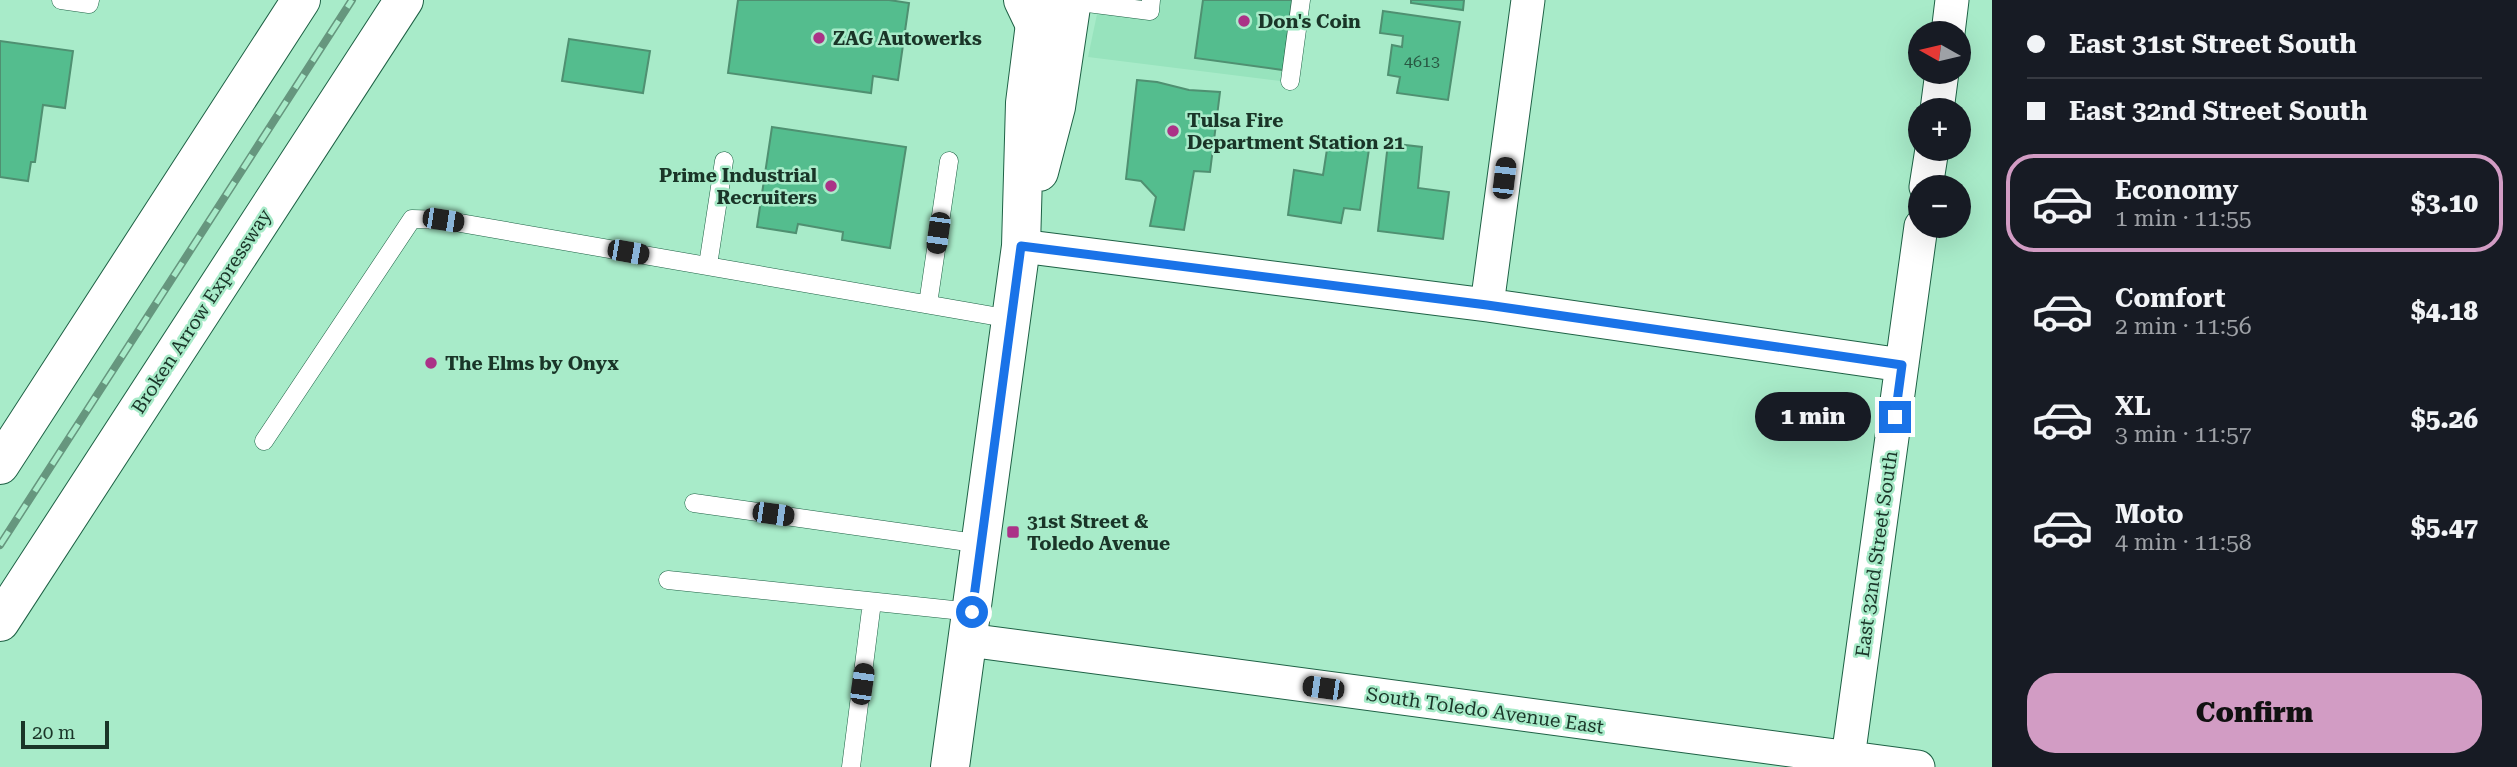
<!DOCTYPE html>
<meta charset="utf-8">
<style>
:root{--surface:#171b24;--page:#20242c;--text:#f1f3f6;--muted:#9ea1a6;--line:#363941;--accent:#d29cc4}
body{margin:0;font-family:"Roboto Serif",serif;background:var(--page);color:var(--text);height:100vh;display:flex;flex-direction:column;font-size:26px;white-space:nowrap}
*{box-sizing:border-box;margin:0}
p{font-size:23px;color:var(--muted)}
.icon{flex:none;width:38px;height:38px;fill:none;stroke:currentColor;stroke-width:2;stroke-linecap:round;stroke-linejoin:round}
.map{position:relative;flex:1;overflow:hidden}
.sheet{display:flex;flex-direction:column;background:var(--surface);width:525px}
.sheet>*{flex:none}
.top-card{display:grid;align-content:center;height:154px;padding:0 35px;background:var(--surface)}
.needle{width:46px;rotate:278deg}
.buttons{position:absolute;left:1908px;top:21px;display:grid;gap:14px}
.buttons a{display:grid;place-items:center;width:63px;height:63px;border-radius:50%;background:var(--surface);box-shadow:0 7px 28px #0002;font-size:35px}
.scale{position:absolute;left:21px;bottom:18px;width:88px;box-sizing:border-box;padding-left:7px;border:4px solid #1a3528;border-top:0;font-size:19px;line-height:24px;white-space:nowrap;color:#1a3528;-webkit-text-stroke:5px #a8ebc9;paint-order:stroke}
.end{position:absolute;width:32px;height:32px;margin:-16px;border:9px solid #1a73e8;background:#fff;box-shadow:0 0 0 4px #fff}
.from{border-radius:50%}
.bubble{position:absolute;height:49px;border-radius:24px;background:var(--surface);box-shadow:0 7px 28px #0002;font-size:23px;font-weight:800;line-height:49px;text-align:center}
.car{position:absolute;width:21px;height:42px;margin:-21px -10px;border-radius:9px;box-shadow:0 0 5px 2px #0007;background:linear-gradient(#222 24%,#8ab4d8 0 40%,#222 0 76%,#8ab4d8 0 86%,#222 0)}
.top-card b{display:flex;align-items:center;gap:24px;height:66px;font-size:26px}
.top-card b+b{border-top:2px solid var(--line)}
.top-card i{width:18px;height:18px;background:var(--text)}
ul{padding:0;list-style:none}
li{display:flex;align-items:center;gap:21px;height:98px;margin:0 14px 10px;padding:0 21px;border:4px solid transparent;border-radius:28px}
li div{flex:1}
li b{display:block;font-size:26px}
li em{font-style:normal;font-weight:800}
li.selected{border-color:var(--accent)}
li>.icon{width:63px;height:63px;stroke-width:1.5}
.action{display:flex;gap:14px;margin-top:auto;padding:14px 35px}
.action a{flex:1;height:80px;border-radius:28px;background:var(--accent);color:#111;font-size:28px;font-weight:800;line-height:80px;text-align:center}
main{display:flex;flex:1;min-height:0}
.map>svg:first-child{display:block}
</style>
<main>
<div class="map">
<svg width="1992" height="767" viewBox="0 0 1992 767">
<rect width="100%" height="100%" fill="#a8ebc9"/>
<path fill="#97e3bd" d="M 1100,0 L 1308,0 L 1297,83 L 1088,57 Z"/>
<path fill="#54bd8e" stroke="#4f9071" stroke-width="2" d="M 738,0 L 889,0 L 909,3 L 898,80 L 873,76 L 871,93 L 728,73 Z
M 1203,0 L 1292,0 L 1283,70 L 1195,58 Z
M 1411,0 L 1464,0 L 1463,10 L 1411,3 Z
M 1383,11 L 1460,22 L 1448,100 L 1397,93 L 1400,77 L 1388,75 L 1392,45 L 1402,47 L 1403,36 L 1380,33 Z
M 569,39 L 650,51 L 643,93 L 562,81 Z
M 0,41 L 73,51 L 65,108 L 43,105 L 35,162 L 31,162 L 28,181 L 0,177 Z
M 1137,80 L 1157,82 L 1189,90 L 1220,92 L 1210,172 L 1194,171 L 1184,230 L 1150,226 L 1156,197 L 1141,181 L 1126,179 Z
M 772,127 L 906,147 L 890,248 L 842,240 L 843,232 L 798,224 L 796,233 L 757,227 Z
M 1328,143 L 1369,149 L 1360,210 L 1344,208 L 1341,223 L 1288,215 L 1294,170 L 1323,175 Z
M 1388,143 L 1422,147 L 1418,188 L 1449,192 L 1443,239 L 1378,231 Z"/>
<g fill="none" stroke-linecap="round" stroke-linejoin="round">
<g stroke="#1e6145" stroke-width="19">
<path id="service" d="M 61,0 L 89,4 L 90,0
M 1072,1 L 1150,11 L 1151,0
M 1290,81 L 1301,0
M 708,265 L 724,161
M 928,304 L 949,161
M 264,441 L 412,219 L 443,220 L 1011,319
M 694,503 L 982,544
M 668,580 L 972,612
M 851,767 L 872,602"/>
</g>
<g stroke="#1e6145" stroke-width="35">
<path id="minor" d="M 1948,33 L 1952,0
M 1937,110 L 1942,72
M 1926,187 L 1932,149
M 1021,246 L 1487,305 L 1902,365
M 1487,305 L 1528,0
M 968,640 L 1918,767
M 1848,758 L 1921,226"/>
</g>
<g stroke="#1e6145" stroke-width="40">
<path id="secondary" d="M 1039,172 L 1056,107 L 1072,0
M 950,767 L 1021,246 L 1025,103 L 1038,0"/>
</g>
<g stroke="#1e6145" stroke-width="40">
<path id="motorway" d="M 1023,0 L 1035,25
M 0,465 L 301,0
M 0,622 L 404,0"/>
</g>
<use href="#service" stroke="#fff" stroke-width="18"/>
<use href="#minor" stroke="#fff" stroke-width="33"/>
<use href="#secondary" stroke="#fff" stroke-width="38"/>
<use href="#motorway" stroke="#fff" stroke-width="38"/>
<g stroke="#66967e" stroke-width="8">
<path id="rail" d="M 0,545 L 352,0"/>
</g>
<use href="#rail" stroke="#a8ebc9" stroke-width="5" stroke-dasharray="16" stroke-linecap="butt"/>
</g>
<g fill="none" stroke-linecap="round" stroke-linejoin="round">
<path stroke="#1a73e8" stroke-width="9" d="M 972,612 L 1021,246 L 1487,305 L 1902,365 L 1895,417"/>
</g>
<g fill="#ab3287" stroke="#a8ebc9" stroke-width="2.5">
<circle cx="1244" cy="21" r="7"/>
<circle cx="819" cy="38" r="7"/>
<circle cx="1173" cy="131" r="7"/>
<circle cx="831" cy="186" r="7"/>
<circle cx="431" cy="363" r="7"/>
<rect x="1006" y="525" width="14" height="14" rx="3.5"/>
</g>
<g text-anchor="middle" stroke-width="5" stroke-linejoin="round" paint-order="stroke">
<g font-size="16" fill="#285742">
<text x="1422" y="67">4613</text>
</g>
<g font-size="19" font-weight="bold" fill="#1a3528" stroke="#a8ebc9" text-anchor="start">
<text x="1258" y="28">Don's Coin</text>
<text x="833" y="45">ZAG Autowerks</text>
<text x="1187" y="127">Tulsa Fire<tspan x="1187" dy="22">Department Station 21</tspan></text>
<text x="817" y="182" text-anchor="end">Prime Industrial<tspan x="817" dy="22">Recruiters</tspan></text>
<text x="445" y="370">The Elms by Onyx</text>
<text x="1027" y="528">31st Street &amp;<tspan x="1027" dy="22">Toledo Avenue</tspan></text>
</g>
<g font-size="19" fill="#1a3528" stroke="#a8ebc9">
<text transform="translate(201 311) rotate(-57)" y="7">Broken Arrow Expressway</text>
<text transform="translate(1876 554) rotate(-82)" y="7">East 32nd Street South</text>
<text transform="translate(1485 710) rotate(8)" y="7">South Toledo Avenue East</text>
</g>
</g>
</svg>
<div class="buttons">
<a><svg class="needle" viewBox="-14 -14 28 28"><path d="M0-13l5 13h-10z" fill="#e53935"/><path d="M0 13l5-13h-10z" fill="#9ea1a6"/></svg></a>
<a>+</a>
<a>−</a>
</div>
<div class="scale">20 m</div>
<i class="end from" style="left:972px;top:612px"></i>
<i class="end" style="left:1895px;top:417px"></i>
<div class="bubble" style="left:1755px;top:392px;width:116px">1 min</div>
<i class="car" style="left:1504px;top:178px;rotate:7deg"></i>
<i class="car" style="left:443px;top:220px;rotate:99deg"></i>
<i class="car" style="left:938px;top:233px;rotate:188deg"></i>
<i class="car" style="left:628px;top:252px;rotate:100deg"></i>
<i class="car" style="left:773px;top:514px;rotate:98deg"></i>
<i class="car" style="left:862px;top:684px;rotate:8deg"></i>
<i class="car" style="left:1323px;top:688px;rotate:278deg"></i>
</div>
<section class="sheet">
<div class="top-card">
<b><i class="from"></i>East 31st Street South</b>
<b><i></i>East 32nd Street South</b>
</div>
<ul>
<li class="selected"><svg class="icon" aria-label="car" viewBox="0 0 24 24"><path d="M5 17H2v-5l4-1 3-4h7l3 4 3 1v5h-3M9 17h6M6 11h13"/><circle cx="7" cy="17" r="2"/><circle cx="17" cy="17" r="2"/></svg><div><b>Economy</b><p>1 min · 11:55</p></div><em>$3.10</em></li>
<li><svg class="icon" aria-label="car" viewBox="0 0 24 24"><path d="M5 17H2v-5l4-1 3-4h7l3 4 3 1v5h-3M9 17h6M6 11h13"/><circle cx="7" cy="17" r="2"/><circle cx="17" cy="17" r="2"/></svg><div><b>Comfort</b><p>2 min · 11:56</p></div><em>$4.18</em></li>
<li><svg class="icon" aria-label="car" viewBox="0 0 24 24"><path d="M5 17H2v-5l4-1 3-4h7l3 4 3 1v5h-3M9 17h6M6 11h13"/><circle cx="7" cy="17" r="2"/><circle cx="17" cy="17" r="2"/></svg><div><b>XL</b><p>3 min · 11:57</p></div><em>$5.26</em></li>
<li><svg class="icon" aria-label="car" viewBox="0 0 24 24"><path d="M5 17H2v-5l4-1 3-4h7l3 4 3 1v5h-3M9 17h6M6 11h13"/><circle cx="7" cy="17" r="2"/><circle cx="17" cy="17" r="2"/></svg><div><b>Moto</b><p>4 min · 11:58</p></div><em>$5.47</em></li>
</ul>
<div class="action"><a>Confirm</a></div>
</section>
</main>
